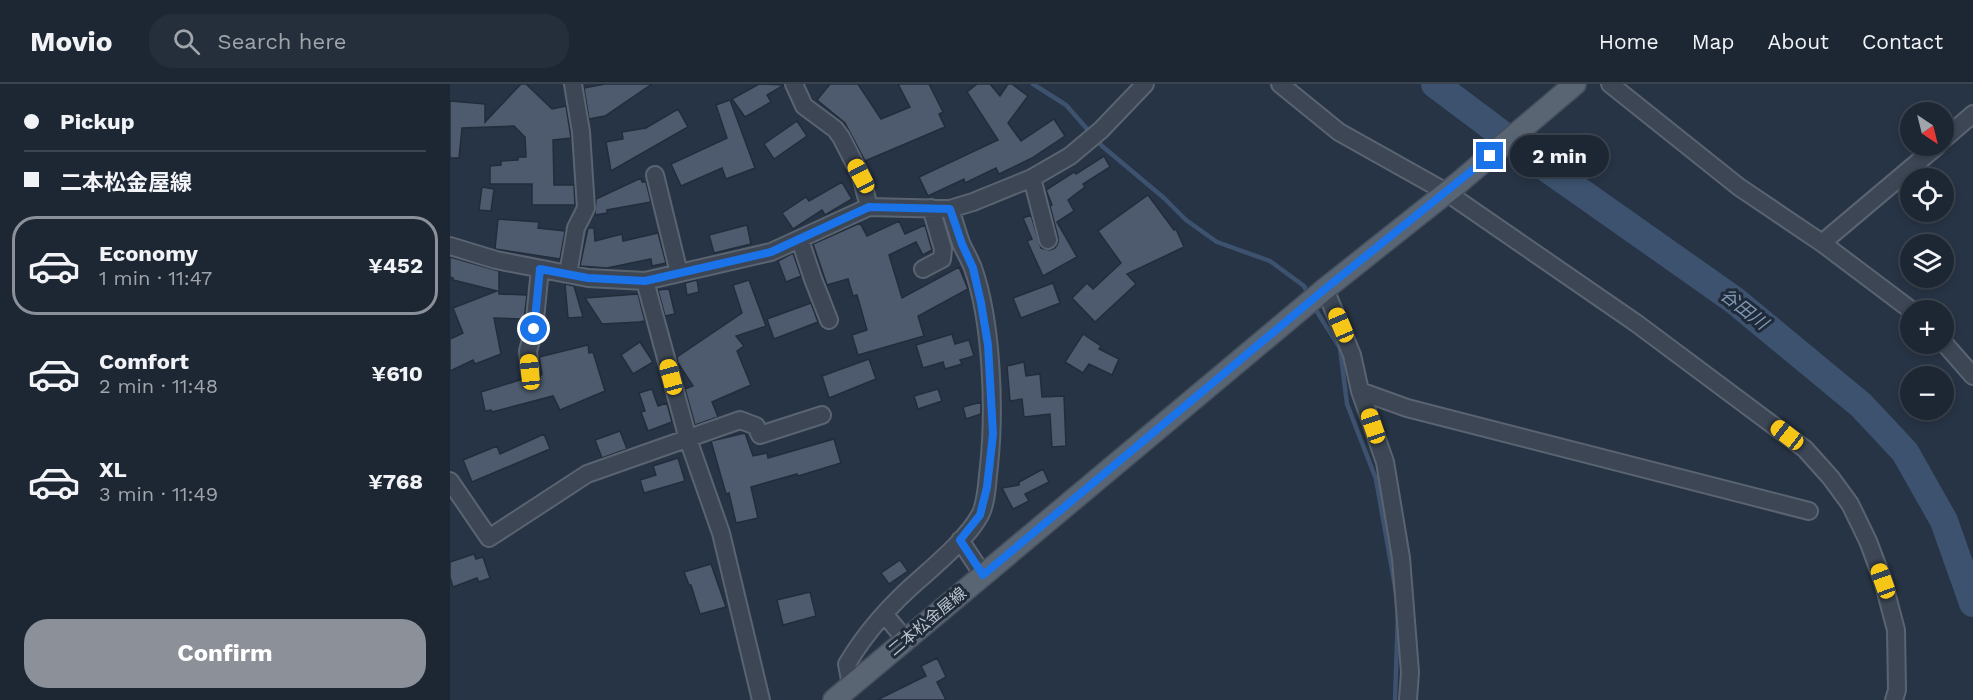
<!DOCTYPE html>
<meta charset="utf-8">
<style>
:root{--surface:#1d2734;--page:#252f3c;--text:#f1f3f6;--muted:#a0a5ac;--line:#3b444f;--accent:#8c9099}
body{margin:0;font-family:"Work Sans","Noto Sans JP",sans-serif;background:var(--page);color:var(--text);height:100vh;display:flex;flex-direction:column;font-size:22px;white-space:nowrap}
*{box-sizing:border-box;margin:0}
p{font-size:20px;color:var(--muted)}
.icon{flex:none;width:33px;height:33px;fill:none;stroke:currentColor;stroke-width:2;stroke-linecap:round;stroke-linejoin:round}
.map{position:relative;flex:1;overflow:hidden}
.sheet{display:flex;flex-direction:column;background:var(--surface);width:450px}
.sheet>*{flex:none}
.guide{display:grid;align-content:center;height:132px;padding:0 24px;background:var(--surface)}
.needle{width:39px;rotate:145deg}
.buttons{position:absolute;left:1450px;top:18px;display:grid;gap:12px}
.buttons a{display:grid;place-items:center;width:54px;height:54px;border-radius:50%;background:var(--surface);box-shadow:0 3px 9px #0003,0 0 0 2px var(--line);font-size:30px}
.end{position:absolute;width:27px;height:27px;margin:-14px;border:8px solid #1a73e8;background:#fff;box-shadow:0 0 0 3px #fff}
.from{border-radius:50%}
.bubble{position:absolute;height:42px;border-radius:21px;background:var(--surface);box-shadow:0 3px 9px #0003,0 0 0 2px var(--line);font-size:20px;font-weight:700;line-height:42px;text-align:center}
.car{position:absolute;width:18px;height:36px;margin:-18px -9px;border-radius:8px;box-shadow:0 0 4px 2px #0007;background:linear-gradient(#f5c518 24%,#345 0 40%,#f5c518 0 76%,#345 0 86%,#f5c518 0)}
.guide b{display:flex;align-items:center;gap:21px;height:57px;font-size:22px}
.guide b+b{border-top:2px solid var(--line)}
.guide i{width:15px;height:15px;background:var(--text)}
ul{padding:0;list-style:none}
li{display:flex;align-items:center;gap:18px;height:99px;margin:0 12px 9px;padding:0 12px;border:3px solid transparent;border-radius:24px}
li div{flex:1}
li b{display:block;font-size:22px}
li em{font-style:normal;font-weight:700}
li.selected{border-color:var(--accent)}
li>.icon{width:54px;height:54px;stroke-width:1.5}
.cta{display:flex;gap:12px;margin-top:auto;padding:12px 24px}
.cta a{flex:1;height:69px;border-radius:24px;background:var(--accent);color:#fff;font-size:24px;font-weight:700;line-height:69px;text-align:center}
header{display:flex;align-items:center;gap:36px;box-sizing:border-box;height:84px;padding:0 30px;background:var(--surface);border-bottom:2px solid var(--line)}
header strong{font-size:28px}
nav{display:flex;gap:33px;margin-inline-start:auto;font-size:21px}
.search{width:420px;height:54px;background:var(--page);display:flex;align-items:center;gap:15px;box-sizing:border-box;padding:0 21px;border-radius:24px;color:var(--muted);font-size:22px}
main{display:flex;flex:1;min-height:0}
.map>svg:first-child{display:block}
</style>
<header>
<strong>Movio</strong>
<div class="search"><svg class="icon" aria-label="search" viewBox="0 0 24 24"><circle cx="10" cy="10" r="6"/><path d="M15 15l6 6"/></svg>Search here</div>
<nav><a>Home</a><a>Map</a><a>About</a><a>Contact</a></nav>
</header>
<main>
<section class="sheet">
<div class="guide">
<b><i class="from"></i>Pickup</b>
<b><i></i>二本松金屋線</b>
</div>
<ul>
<li class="selected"><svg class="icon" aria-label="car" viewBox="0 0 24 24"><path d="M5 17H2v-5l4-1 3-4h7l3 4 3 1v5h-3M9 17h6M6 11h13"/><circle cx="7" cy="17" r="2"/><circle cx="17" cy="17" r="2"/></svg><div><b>Economy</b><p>1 min · 11:47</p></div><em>¥452</em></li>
<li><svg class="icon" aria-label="car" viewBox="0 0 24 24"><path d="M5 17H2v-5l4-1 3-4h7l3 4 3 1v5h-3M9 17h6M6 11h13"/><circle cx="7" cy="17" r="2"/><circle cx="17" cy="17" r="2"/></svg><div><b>Comfort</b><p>2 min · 11:48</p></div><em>¥610</em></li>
<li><svg class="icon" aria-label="car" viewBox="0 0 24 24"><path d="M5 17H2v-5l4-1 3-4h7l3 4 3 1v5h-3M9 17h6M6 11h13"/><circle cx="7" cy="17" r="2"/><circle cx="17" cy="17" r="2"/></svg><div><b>XL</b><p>3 min · 11:49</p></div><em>¥768</em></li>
</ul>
<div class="cta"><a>Confirm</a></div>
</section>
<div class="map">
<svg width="1523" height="616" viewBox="0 0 1523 616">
<rect width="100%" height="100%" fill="#273445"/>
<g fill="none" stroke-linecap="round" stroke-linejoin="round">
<path stroke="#3d526e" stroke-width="4.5" d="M 583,0 L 616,21 L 652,62 L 714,114 L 736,136 L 767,158 L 820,177 L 854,202 L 858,210
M 864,223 L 890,264 L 897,320 L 926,395 L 946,508
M 945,616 L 948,529"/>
<path stroke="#3d526e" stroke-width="28" d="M 985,0 L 1098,85 L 1284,216 L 1411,321 L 1455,368 L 1494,437 L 1523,519"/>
</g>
<path fill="#4e5b6e" stroke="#222d3c" stroke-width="1.5" d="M 71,0 L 76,0 L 102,25 L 116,22 L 121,54 L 103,56 L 104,101 L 124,101 L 125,121 L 82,121 L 82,100 L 40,100 L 40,82 L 51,81 L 51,77 L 68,76 L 68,73 L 76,73 L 75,53 L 64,42 L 12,44 L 9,74 L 0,74 L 0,17 L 35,20 L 35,38 Z
M 155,0 L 202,0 L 155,32 L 139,35 L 134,4 Z
M 309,0 L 334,1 L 317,11 L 321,18 L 295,33 L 282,15 Z
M 380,0 L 408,0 L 431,35 L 460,23 L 448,0 L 479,0 L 493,28 L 489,30 L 495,43 L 415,77 L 395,39 L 367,16 Z
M 527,0 L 540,0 L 550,12 L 558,0 L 562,0 L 578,12 L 558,39 L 571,57 L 604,35 L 615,52 L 582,74 L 549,90 L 546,84 L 515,99 L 514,95 L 478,112 L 469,93 L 548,56 L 517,8 Z
M 280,16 L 305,84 L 276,95 L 272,84 L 231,102 L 221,80 L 277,54 L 266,21 Z
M 228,25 L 238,43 L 161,87 L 156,58 L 173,55 L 172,48 L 196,44 Z
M 347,37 L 357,52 L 324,75 L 314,60 Z
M 654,72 L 660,83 L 633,100 L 635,103 L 618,116 L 624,127 L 607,138 L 627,173 L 593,192 L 577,157 L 582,155 L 573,134 L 581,131 L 591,164 L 600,166 L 605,164 L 608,159 L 608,153 L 600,122 L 602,121 L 596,106 L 624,88 L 626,90 Z
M 191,94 L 192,98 L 196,98 L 201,118 L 157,126 L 157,129 L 145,131 L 146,115 Z
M 392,98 L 402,115 L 375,131 L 372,126 L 343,145 L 332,129 L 356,113 L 359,117 Z
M 32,103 L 44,105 L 41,127 L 29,126 Z
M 698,111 L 724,146 L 726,145 L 734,163 L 677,190 L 686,200 L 645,238 L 622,214 L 637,199 L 643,205 L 671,179 L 648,147 Z
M 48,135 L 89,138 L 88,144 L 115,147 L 110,175 L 45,165 Z
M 449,137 L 455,150 L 475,141 L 482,166 L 473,171 L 466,158 L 439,171 L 452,214 L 509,183 L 518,205 L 468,232 L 474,252 L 408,271 L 402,251 L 417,246 L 407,211 L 403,212 L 398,195 L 377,201 L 363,160 L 410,139 L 417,152 Z
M 297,141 L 301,160 L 264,169 L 259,151 Z
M 138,144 L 144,144 L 145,157 L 172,150 L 173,157 L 208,149 L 216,179 L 202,182 L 201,175 L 157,184 L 130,182 Z
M 343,169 L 351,192 L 336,198 L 328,177 Z
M 0,173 L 49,187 L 49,210 L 77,211 L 74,235 L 44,234 L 51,270 L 25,280 L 23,276 L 0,287 L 0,255 L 13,249 L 3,224 L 47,207 L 3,196 L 3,194 L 0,193 Z
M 247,196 L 249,208 L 237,211 L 235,199 Z
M 299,196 L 316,242 L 286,252 L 294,262 L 287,267 L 301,301 L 262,318 L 268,333 L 245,341 L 235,305 L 243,302 L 228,279 L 227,273 L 292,229 L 283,201 Z
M 603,199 L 610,219 L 571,234 L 563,214 Z
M 115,200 L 124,202 L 133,233 L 118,234 Z
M 219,205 L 225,230 L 215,232 L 208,206 Z
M 188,210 L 195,237 L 189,238 L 152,240 L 135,214 Z
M 361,219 L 368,238 L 324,255 L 317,235 Z
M 502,250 L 505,260 L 519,256 L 524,272 L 510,276 L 512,280 L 495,285 L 493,278 L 473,284 L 466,261 Z
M 633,250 L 651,262 L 649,265 L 669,275 L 662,291 L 639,280 L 633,289 L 615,278 Z
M 190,258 L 203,278 L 183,290 L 171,271 Z
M 138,261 L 139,269 L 143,268 L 155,307 L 110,326 L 103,312 L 42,328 L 41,326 L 35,327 L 31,308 L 73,295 L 80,298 L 86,297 L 92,290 L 89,273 Z
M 419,275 L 426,295 L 379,314 L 372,292 Z
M 574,278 L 576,292 L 590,290 L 592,313 L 614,312 L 616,362 L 602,363 L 600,330 L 574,333 L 572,315 L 560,317 L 557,282 Z
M 202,305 L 208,322 L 217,319 L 222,338 L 198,347 L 191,328 L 195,327 L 189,309 Z
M 488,305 L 492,317 L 468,325 L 464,312 Z
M 531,318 L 531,330 L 516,335 L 513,323 Z
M 170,347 L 177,365 L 152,374 L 145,356 Z
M 295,349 L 303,372 L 317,369 L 318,374 L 384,355 L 391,379 L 348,392 L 347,390 L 301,403 L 308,434 L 286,439 L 279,409 L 276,410 L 261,357 Z
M 94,350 L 100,365 L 22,398 L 13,376 L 47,362 L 50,370 Z
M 228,374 L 235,397 L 194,409 L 190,396 L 206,391 L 203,382 Z
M 593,385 L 599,398 L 575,410 L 579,417 L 563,425 L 552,404 L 569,401 L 569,398 Z
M 24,470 L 26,475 L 33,473 L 40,494 L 29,498 L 27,494 L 3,503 L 0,493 L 0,478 Z
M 450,476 L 458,487 L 439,500 L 431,489 Z
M 261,480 L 276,523 L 250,530 L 241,501 L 239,501 L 234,488 Z
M 360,508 L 366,532 L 333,541 L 327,516 Z
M 487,574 L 496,593 L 487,598 L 496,616 L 427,616 L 476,592 L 471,582 Z"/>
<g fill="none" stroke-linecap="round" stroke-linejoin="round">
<g stroke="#5a6471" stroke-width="20">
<path id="minor" d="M 344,0 L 354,22 L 385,45 L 391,53 L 411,92 L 419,123
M 830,0 L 889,48 L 996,108 L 1186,239 L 1355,365 L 1381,394 L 1400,420 L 1418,457 L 1433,497 L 1446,546 L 1447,606 L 1444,616
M 1160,0 L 1289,103 L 1372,159 L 1461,226
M 1494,55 L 1523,30
M 205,91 L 229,189
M 582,94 L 598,156
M 350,156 L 363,195 L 379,236
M 1372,159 L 1487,62
M 0,162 L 46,176 L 138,194 L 195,197
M 473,185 L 492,175 L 493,165 L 481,124
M 118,190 L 126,144 L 136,124 L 131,48 L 123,0
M 875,205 L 902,271 L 910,307 L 935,378 L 951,474 L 960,588 L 958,616
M 1494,259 L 1523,292
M 80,288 L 78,267 L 84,245 L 90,185
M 910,307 L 957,324 L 1359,427
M 0,397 L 39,454 L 137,390 L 290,336 L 306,342 L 310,351 L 372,331
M 510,456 L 533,491
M 435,531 L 455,555
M 401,601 L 397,580 C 416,548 443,518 471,494 C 489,478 519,452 530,431 C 537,418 537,397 539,382 C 545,325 542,238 523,184 C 520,176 515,168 511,159 C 507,148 504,136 500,125
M 311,616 L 271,449 L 238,355 L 195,197 L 321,168 L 419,123 L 500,125 L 523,118 L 582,94 L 620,72 L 651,46 L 695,0"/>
</g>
<g stroke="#454f5d" stroke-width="24">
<path id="major" d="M 384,616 L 875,205 L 1006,101 L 1125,0"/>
</g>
<use href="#minor" stroke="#3c4654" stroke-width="16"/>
<use href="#major" stroke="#5a6574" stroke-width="21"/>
</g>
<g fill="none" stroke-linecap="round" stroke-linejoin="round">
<path stroke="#1a73e8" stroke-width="8" d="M 84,245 L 90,185 L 138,194 L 195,197 L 321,168 L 419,123 L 500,125 L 512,160 L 523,184 L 531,219 L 538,261 L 543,350 L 537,403 L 530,431 L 510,456 L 533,491 L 875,205 L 1040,72"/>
</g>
<g text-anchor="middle" stroke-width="6" stroke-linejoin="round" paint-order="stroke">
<g font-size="16" fill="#bac2cd" stroke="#202b3a">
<text transform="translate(477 537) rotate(-40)" y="6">二本松金屋線</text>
</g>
<g font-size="18" font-style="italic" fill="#8198b4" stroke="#202b3a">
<text transform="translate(1294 225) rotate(38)" y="6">谷田川</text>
</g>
</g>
</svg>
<div class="buttons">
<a><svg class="needle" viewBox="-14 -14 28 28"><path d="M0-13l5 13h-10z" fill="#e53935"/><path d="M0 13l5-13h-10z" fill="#a0a5ac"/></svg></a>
<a><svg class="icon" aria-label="locate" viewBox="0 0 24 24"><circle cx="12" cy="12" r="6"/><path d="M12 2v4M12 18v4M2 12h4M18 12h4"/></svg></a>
<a><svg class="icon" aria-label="layers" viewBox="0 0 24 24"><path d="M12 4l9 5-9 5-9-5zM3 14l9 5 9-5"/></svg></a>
<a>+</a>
<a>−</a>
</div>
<i class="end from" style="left:84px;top:245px"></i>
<i class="end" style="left:1040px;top:72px"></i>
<div class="bubble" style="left:1060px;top:51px;width:99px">2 min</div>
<i class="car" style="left:411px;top:92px;rotate:332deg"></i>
<i class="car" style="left:891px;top:241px;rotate:337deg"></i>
<i class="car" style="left:80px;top:288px;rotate:354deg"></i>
<i class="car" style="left:221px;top:293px;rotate:345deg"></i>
<i class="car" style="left:923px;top:342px;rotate:341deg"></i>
<i class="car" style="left:1337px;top:351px;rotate:308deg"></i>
<i class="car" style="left:1433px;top:497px;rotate:340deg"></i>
</div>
</main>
